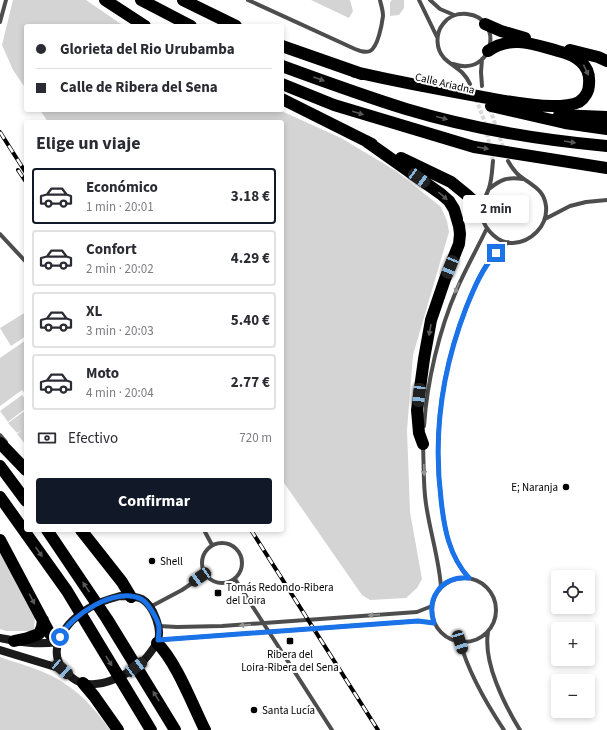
<!DOCTYPE html>
<html lang="es">
<meta charset="utf-8">
<style>
:root{--surface:#fff;--page:#f2f2f3;--text:#2b2b33;--muted:#7c7c81;--line:#e1e1e2;--accent:#111827}
body{margin:0;font-family:"Source Sans 3",sans-serif;background:var(--page);color:var(--text);height:100vh;display:flex;flex-direction:column;font-size:15px;white-space:nowrap}
*{box-sizing:border-box;margin:0}
p{font-size:13px;color:var(--muted)}
.icon{flex:none;width:22px;height:22px;fill:none;stroke:currentColor;stroke-width:2;stroke-linecap:round;stroke-linejoin:round}
.map{position:relative;flex:1;overflow:hidden}
.details{position:absolute;left:24px;top:120px;width:260px;height:412px;display:flex;flex-direction:column;background:var(--surface);border-radius:4px;box-shadow:0 2px 6px #0003}
.details>*{flex:none}
.banner{position:absolute;left:24px;top:24px;width:260px;height:88px;border-radius:4px;box-shadow:0 2px 6px #0003;display:grid;align-content:center;height:88px;padding:0 12px;background:var(--surface)}
.buttons{position:absolute;left:551px;top:570px;display:grid;gap:8px}
.buttons a{display:grid;place-items:center;width:44px;height:44px;border-radius:4px;background:var(--surface);box-shadow:0 2px 6px #0003;font-size:20px}
.end{position:absolute;width:18px;height:18px;margin:-9px;border:5px solid #1a73e8;background:#fff;box-shadow:0 0 0 2px #fff}
.from{border-radius:50%}
.bubble{position:absolute;height:28px;border-radius:4px;background:var(--surface);box-shadow:0 2px 6px #0003;font-size:13px;font-weight:700;line-height:28px;text-align:center}
.car{position:absolute;width:12px;height:24px;margin:-12px -6px;border-radius:5px;box-shadow:0 0 3px 1px #0007;background:linear-gradient(#222 24%,#8ab4d8 0 40%,#222 0 76%,#8ab4d8 0 86%,#222 0)}
.banner b{display:flex;align-items:center;gap:14px;height:38px;font-size:15px}
.banner b+b{border-top:1px solid var(--line)}
.banner i{width:10px;height:10px;background:var(--text)}
ul{padding:0;list-style:none}
li{display:flex;align-items:center;gap:12px;height:56px;margin:0 8px 6px;padding:0 4px;border:2px solid var(--line);border-radius:4px}
li div{flex:1}
li b{display:block;font-size:15px}
li em{font-style:normal;font-weight:700}
li.selected{border-color:var(--accent)}
li>.icon{width:36px;height:36px;stroke-width:1.5}
h2{padding:0 12px;font-size:18px;line-height:48px}
.pay{display:flex;align-items:center;gap:10px;height:44px;padding:0 12px;font-size:15px}
.pay p{margin-inline-start:auto}
.button{display:flex;gap:8px;margin-top:auto;padding:8px 12px}
.button a{flex:1;height:46px;border-radius:4px;background:var(--accent);color:#fff;font-size:16px;font-weight:700;line-height:46px;text-align:center}
.map>svg:first-child{display:block}
</style>
<div class="map">
<svg width="607" height="730" viewBox="0 0 607 730">
<rect width="100%" height="100%" fill="#fff"/>
<path fill="#d4d4d4" d="M 13,0 L 86,0 L 124,26 L 26,26 L 26,89 L 13,70 L 2,45 Z
M 311,0 L 350,0 L 353,11 L 349,18 Z
M 392,0 L 404,0 L 404,8 L 399,15 L 390,16 L 390,2 Z
M 40,110 L 279,110 L 341,138 L 396,171 L 441,207 L 447,221 L 449,232 L 413,355 L 407,430 L 410,512 L 422,579 L 417,588 L 406,598 L 370,600 L 362,595 L 282,480 L 282,122 L 48,122 Z
M 26,312 L 26,336 L 11,346 L 0,328 Z
M 26,340 L 26,395 L 22,390 L 0,406 L 0,358 Z
M 22,395 L 26,400 L 26,408 L 8,422 L 0,411 Z
M 26,410 L 26,444 L 25,444 L 17,434 L 23,429 L 17,433 L 8,423 Z
M 0,550 L 35,615 L 34,631 L 6,631 L 0,629 Z
M 0,657 C 17,663 36,668 52,676 C 76,688 95,708 110,730 L 0,730 Z"/>
<g fill="none" stroke-linecap="round" stroke-linejoin="round">
<path stroke="#d9d9d9" stroke-width="4" stroke-dasharray="4 2" stroke-linecap="butt" d="M 476,99 L 484,120 L 493,161
M 490,109 L 504,150"/>
<path stroke="#4d4d4d" stroke-width="4" d="M 248,0 L 355,49 C 360,51 365,53 370,51 C 378,47 382,24 383,16 C 383,10 381,5 380,0
M 419,0 L 437,37
M 430,0 L 440,9 L 454,15
M 0,22 L 6,0
M 453,64 C 494,78 505,18 467,14 C 457,13 448,17 443,24 C 435,34 436,49 444,58 C 454,68 463,69 470,84
M 482,86 L 481,72 L 482,59
M 493,161 C 492,170 492,179 489,188 C 485,200 480,203 482,217 C 485,230 499,244 513,243 C 531,242 548,226 546,206 C 544,191 535,187 524,179 C 517,175 512,168 508,161
M 489,189 C 501,179 507,177 523,179
M 545,219 L 570,206 L 586,202 L 607,200
M 0,234 L 26,262
M 424,426 C 427,382 439,330 457,289 C 466,268 477,249 487,228
M 0,435 L 6,442
M 423,445 C 424,465 423,485 426,504 C 430,532 439,559 441,587
M 204,530 L 212,545
M202 563a20 20 0 1 1 40 0a20 20 0 1 1-40 0Z
M432 610a32 32 0 1 1 64 0a32 32 0 1 1-64 0Z
M 469,578 C 449,556 444,528 441,499 C 433,434 442,369 466,308 C 472,293 478,277 487,264 C 492,256 501,249 508,242
M 235,579 L 332,730
M 150,607 L 182,590 L 204,575
M 159,626 L 177,627 L 222,626 L 417,612 L 432,606
M 488,632 C 483,662 504,704 520,730
M 158,640 L 418,621 L 434,623
M 460,642 C 469,674 486,703 504,730"/>
<path stroke="#1a1a1a" stroke-width="8" d="M 120,596 C 126,596 136,596 142,599 C 154,606 163,631 157,643 C 152,650 148,657 142,662 C 128,675 102,688 83,683 C 77,682 72,678 68,674 C 42,652 66,621 89,608 C 98,602 109,599 120,596 Z
M 0,638 C 21,642 36,645 57,642
M 0,650 L 62,669"/>
<path stroke="#000" stroke-width="12" d="M 105,0 L 145,26
M 141,0 L 191,26
M 183,0 L 236,26
M 485,24 L 501,31 L 525,38
M 282,46 L 362,74
M 570,50 L 598,57 L 607,61
M 282,66 C 323,81 364,96 406,109 C 469,128 541,140 607,146
M 355,72 C 395,81 436,89 477,96 C 501,100 527,106 552,106 C 560,106 571,106 579,102 C 585,98 589,91 589,84 C 591,64 575,55 558,51 C 533,44 511,35 488,51
M 282,84 L 334,105 L 474,147 L 607,168
M 282,99 L 372,144
M 491,106 L 565,123 L 607,129
M 559,115 L 607,117
M 366,141 L 441,194 L 449,201 L 454,209 L 459,226 L 460,234 L 459,244 L 445,279 L 431,320 L 424,359 L 417,410 L 419,433 L 423,444
M 401,158 L 451,182 L 467,195 L 481,208
M 0,443 L 26,470
M 0,466 L 26,501
M 0,497 L 67,591 L 151,730
M 47,530 L 107,619 L 175,730
M 81,530 L 122,582 L 131,597
M 0,540 L 50,634 L 60,637
M 14,641 L 28,638 L 39,634 L 42,627 L 43,620
M 157,643 C 176,661 193,706 205,730
M 83,683 L 94,696 L 118,730"/>
<g stroke="#000" stroke-width="4">
<path id="rail" d="M 0,132 L 26,173
M 18,170 L 26,182
M 251,530 L 378,730"/>
</g>
<use href="#rail" stroke="#fff" stroke-width="2.5" stroke-dasharray="8" stroke-linecap="butt"/>
</g>
<defs><path id="oneway-solid" d="M-6-.8H1V-3.2L6.5 0L1 3.2V.8H-6Z"/></defs>
<g fill="#595959">
<use href="#oneway-solid" transform="translate(586 70) rotate(65)"/>
<use href="#oneway-solid" transform="translate(319 79) rotate(20)"/>
<use href="#oneway-solid" transform="translate(358 113) rotate(17)"/>
<use href="#oneway-solid" transform="translate(442 118) rotate(15)"/>
<use href="#oneway-solid" transform="translate(570 142) rotate(9)"/>
<use href="#oneway-solid" transform="translate(483 148) rotate(10)"/>
<use href="#oneway-solid" transform="translate(443 196) rotate(41)"/>
<use href="#oneway-solid" transform="translate(430 330) rotate(100)"/>
<use href="#oneway-solid" transform="translate(39 552) rotate(55)"/>
<use href="#oneway-solid" transform="translate(86 587) rotate(-124)"/>
<use href="#oneway-solid" transform="translate(32 599) rotate(62)"/>
<use href="#oneway-solid" transform="translate(109 661) rotate(59)"/>
<use href="#oneway-solid" transform="translate(156 696) rotate(-122)"/>
</g>
<g fill="#949494">
<use href="#oneway-solid" transform="translate(457 288) rotate(114)"/>
<use href="#oneway-solid" transform="translate(424 470) rotate(88)"/>
<use href="#oneway-solid" transform="translate(374 615) rotate(176)"/>
<use href="#oneway-solid" transform="translate(245 625) rotate(176)"/>
</g>
<g fill="none" stroke-linecap="round" stroke-linejoin="round">
<path stroke="#1a73e8" stroke-width="5" d="M 60,637 C 71,615 116,586 141,599 C 148,602 158,620 159,627 C 159,631 159,636 158,640 L 418,621 L 434,623 C 426,598 441,576 469,578 C 449,556 444,528 441,499 C 433,434 442,370 466,308 C 474,288 482,269 496,253"/>
</g>
<g fill="#000" stroke="#fff" stroke-width="1.5">
<circle cx="566" cy="487" r="4"/>
<circle cx="152" cy="561" r="4"/>
<rect x="214" y="589" width="8" height="8" rx="2"/>
<rect x="286" y="637" width="8" height="8" rx="2"/>
<circle cx="254" cy="710" r="4"/>
</g>
<g text-anchor="middle" stroke-width="4" stroke-linejoin="round" paint-order="stroke">
<g font-size="11" fill="#000" stroke="#fff">
<text transform="translate(445 83) rotate(13)" y="4">Calle Ariadna</text>
</g>
<g font-size="11" fill="#000" stroke="#fff" text-anchor="start">
<text x="558" y="491" text-anchor="end">E; Naranja</text>
<text x="160" y="565">Shell</text>
<text x="226" y="591">Tomás Redondo-Ribera<tspan x="226" dy="13">del Loira</tspan></text>
<text x="290" y="658" text-anchor="middle">Ribera del<tspan x="290" dy="13">Loira-Ribera del Sena</tspan></text>
<text x="262" y="714">Santa Lucía</text>
</g>
</g>
</svg>
<div class="buttons">
<a><svg class="icon" aria-label="locate" viewBox="0 0 24 24"><circle cx="12" cy="12" r="6"/><path d="M12 2v4M12 18v4M2 12h4M18 12h4"/></svg></a>
<a>+</a>
<a>−</a>
</div>
<i class="end from" style="left:60px;top:637px"></i>
<i class="end" style="left:496px;top:253px"></i>
<div class="bubble" style="left:463px;top:195px;width:66px">2 min</div>
<i class="car" style="left:419px;top:178px;rotate:126deg"></i>
<i class="car" style="left:450px;top:267px;rotate:202deg"></i>
<i class="car" style="left:419px;top:395px;rotate:186deg"></i>
<i class="car" style="left:200px;top:577px;rotate:235deg"></i>
<i class="car" style="left:460px;top:642px;rotate:163deg"></i>
<i class="car" style="left:136px;top:667px;rotate:53deg"></i>
<i class="car" style="left:62px;top:669px;rotate:131deg"></i>
<div class="banner">
<b><i class="from"></i>Glorieta del Rio Urubamba</b>
<b><i></i>Calle de Ribera del Sena</b>
</div>
<section class="details">
<h2>Elige un viaje</h2>
<ul>
<li class="selected"><svg class="icon" aria-label="car" viewBox="0 0 24 24"><path d="M5 17H2v-5l4-1 3-4h7l3 4 3 1v5h-3M9 17h6M6 11h13"/><circle cx="7" cy="17" r="2"/><circle cx="17" cy="17" r="2"/></svg><div><b>Económico</b><p>1 min · 20:01</p></div><em>3.18 €</em></li>
<li><svg class="icon" aria-label="car" viewBox="0 0 24 24"><path d="M5 17H2v-5l4-1 3-4h7l3 4 3 1v5h-3M9 17h6M6 11h13"/><circle cx="7" cy="17" r="2"/><circle cx="17" cy="17" r="2"/></svg><div><b>Confort</b><p>2 min · 20:02</p></div><em>4.29 €</em></li>
<li><svg class="icon" aria-label="car" viewBox="0 0 24 24"><path d="M5 17H2v-5l4-1 3-4h7l3 4 3 1v5h-3M9 17h6M6 11h13"/><circle cx="7" cy="17" r="2"/><circle cx="17" cy="17" r="2"/></svg><div><b>XL</b><p>3 min · 20:03</p></div><em>5.40 €</em></li>
<li><svg class="icon" aria-label="car" viewBox="0 0 24 24"><path d="M5 17H2v-5l4-1 3-4h7l3 4 3 1v5h-3M9 17h6M6 11h13"/><circle cx="7" cy="17" r="2"/><circle cx="17" cy="17" r="2"/></svg><div><b>Moto</b><p>4 min · 20:04</p></div><em>2.77 €</em></li>
</ul>
<div class="pay"><svg class="icon" aria-label="cash" viewBox="0 0 24 24"><path d="M3 7h18v10H3z"/><circle cx="12" cy="12" r="2"/></svg>Efectivo<p>720 m</p></div>
<div class="button"><a>Confirmar</a></div>
</section>
</div>
